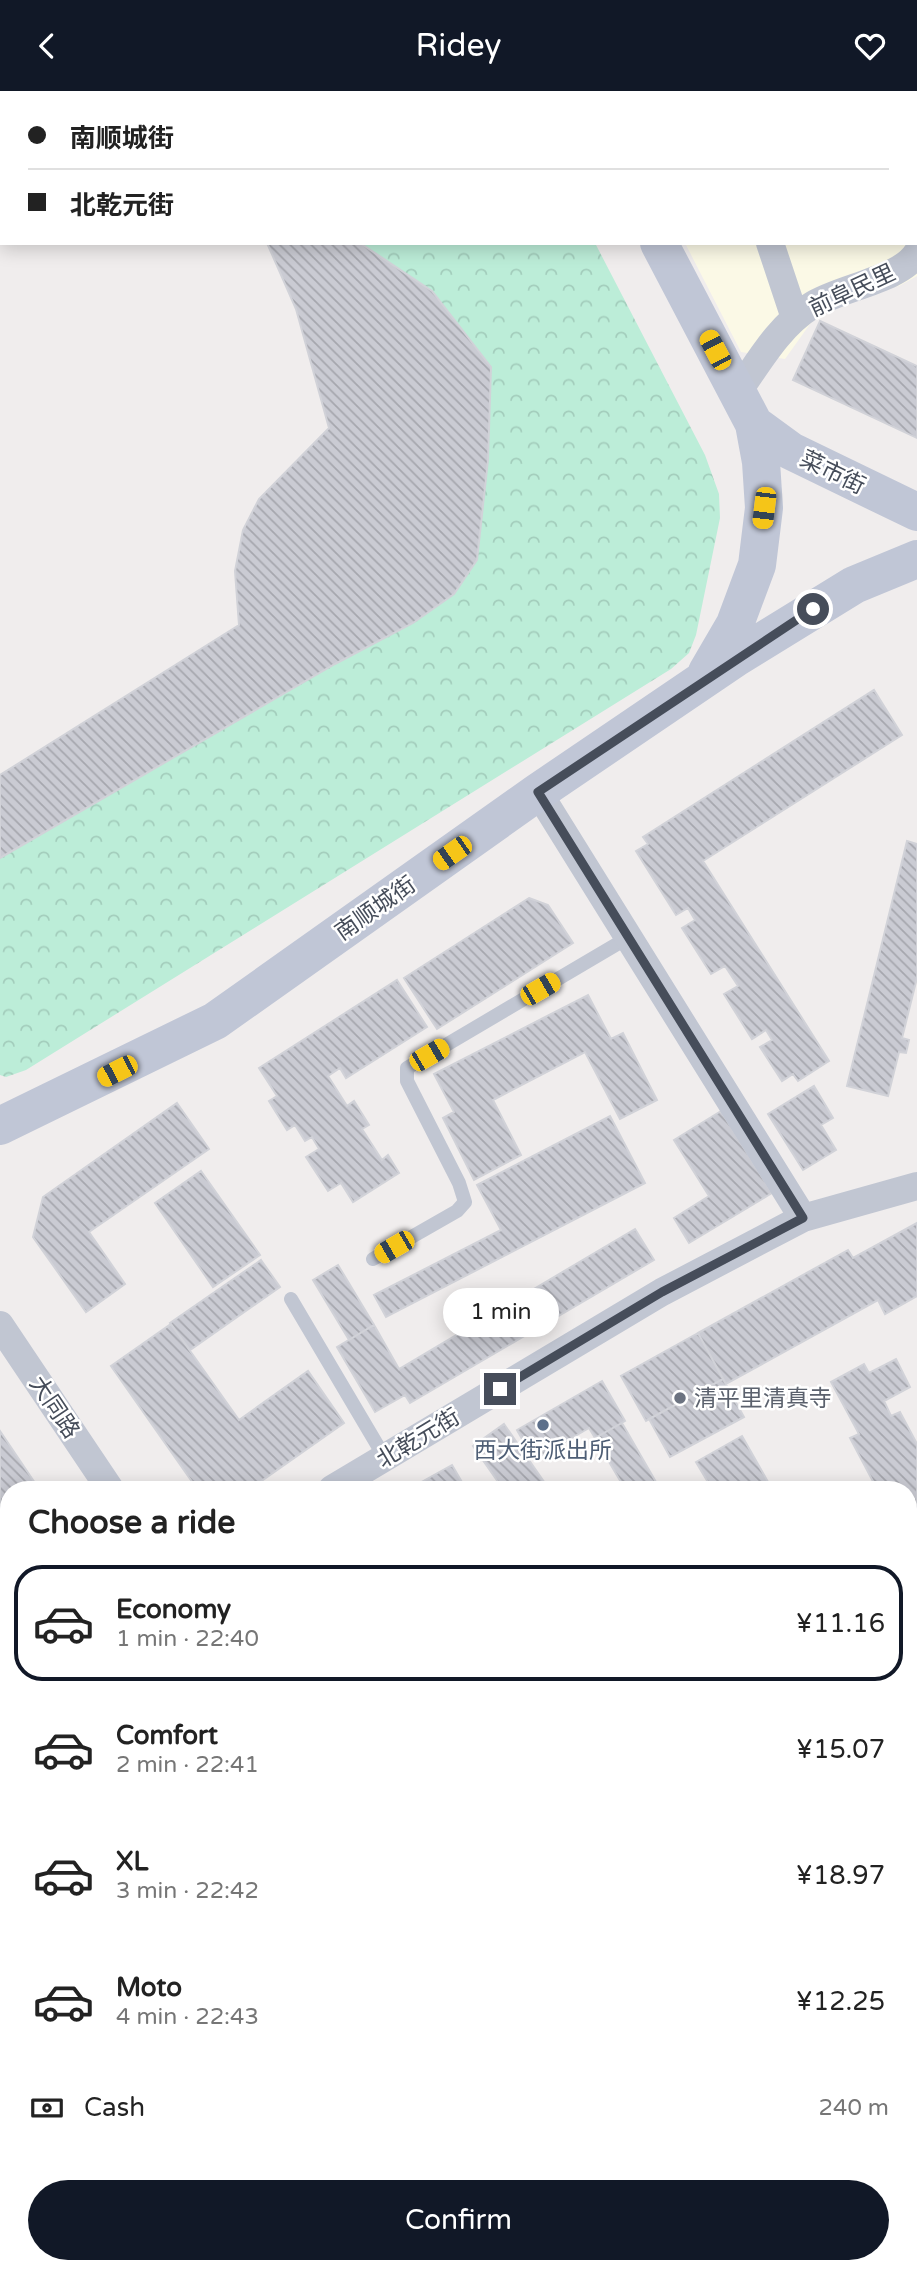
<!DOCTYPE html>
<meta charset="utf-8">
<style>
:root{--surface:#fff;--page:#f2f2f2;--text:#222;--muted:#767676;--line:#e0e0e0;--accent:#111827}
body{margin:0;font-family:"Varela Round","Noto Sans SC",sans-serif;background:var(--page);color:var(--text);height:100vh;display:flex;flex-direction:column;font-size:26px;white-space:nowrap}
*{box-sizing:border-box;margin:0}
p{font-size:23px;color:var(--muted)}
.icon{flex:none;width:38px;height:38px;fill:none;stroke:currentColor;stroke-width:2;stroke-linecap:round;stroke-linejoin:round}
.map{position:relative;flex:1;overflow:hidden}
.sheet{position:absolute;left:0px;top:1390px;width:917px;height:793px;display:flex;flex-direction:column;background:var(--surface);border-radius:28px 28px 0 0;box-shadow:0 4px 18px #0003}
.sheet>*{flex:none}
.hud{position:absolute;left:0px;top:0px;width:917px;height:154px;box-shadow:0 4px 18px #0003;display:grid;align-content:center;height:154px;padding:0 28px;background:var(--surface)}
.end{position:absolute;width:32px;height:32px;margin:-16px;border:9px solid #464d5a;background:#fff;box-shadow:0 0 0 4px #fff}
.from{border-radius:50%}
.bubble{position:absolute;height:49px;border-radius:24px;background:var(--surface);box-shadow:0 4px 18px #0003;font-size:23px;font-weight:600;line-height:49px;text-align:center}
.car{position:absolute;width:21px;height:42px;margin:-21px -10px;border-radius:9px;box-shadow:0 0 5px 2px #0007;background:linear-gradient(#f5c518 24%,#345 0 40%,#f5c518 0 76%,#345 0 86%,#f5c518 0)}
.hud b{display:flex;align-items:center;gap:24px;height:66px;font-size:26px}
.hud b+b{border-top:2px solid var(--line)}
.hud i{width:18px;height:18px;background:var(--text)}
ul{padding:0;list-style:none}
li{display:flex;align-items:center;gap:21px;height:116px;margin:0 14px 10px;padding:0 14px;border:4px solid transparent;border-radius:28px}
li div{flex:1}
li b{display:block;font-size:26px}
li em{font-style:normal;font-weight:600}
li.current{border-color:var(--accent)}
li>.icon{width:63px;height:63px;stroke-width:1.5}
h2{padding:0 28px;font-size:32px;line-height:84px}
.pay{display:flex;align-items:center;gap:18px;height:77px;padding:0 28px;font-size:26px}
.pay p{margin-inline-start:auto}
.button{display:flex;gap:14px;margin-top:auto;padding:14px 28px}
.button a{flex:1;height:80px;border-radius:42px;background:var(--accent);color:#fff;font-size:28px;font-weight:600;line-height:80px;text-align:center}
header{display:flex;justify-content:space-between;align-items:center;height:91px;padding:0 28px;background:var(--accent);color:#fff;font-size:32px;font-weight:600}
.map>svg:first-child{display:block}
</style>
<header><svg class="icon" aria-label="back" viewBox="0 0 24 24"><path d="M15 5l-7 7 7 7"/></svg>Ridey<svg class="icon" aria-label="heart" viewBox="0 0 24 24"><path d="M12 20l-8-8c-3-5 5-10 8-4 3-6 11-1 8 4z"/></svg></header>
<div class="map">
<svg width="917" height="2181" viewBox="0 0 917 2181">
<defs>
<pattern id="forest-crowns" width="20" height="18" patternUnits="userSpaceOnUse" patternTransform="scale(1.75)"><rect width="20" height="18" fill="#bcedd8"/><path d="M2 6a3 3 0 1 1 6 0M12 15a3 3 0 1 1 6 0" fill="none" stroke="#a3cdbc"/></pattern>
<pattern id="building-back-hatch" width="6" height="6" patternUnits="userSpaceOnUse" patternTransform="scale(1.75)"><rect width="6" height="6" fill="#cacbd3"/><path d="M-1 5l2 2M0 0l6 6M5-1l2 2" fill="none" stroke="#a6a7ae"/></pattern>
</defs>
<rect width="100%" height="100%" fill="#f0eded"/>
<path fill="#fbf9e6" d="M 605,0 L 917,0 L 917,185 L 899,195 L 864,201 L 833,212 L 810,233 L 785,268 L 741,261 L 685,152 L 915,152 L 915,2 Z"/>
<path fill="url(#forest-crowns)" d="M 360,152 L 595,152 L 705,364 L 719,403 L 720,427 L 696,544 L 689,562 L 671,578 L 26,979 L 6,986 L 0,984 L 0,767 L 335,573 L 413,532 L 454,503 L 477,469 L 488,369 L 491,276 L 432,200 Z"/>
<path fill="url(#building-back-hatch)" stroke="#d1d2d8" stroke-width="2" d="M 267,152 L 360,152 L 432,200 L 491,276 L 488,369 L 477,469 L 454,503 L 413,532 L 335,573 L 0,767 L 0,684 L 239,534 L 235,480 L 243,439 L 259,408 L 329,337 L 296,218 Z
M 820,230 L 917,275 L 917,347 L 793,289 Z
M 874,599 L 902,644 L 703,770 L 829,970 L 798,990 L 793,983 L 782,990 L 760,956 L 772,949 L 766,939 L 752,948 L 724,903 L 738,895 L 725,875 L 711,883 L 682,837 L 695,829 L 688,817 L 676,824 L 636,760 L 648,753 L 643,746 Z
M 907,750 L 917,753 L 917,887 L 902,947 L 909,949 L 906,962 L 899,961 L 888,1005 L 847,995 Z
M 529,807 L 548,814 L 573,852 L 437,938 L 404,887 Z
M 397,889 L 427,936 L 346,987 L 340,977 L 328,985 L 347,1015 L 354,1010 L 369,1034 L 362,1038 L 382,1069 L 388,1064 L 399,1082 L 353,1111 L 341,1092 L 328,1100 L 306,1066 L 319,1058 L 312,1046 L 305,1050 L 295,1034 L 287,1039 L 269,1010 L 277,1005 L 259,977 Z
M 588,904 L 611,948 L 623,942 L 657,1009 L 620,1028 L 585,961 L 493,1009 L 521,1064 L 474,1089 L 443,1027 L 454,1021 L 434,983 Z
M 814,995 L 833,1027 L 821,1034 L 836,1059 L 803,1079 L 768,1023 Z
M 177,1012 L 209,1058 L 89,1141 L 125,1193 L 86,1221 L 33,1146 L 43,1106 Z
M 721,1020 L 772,1102 L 689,1152 L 674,1127 L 709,1105 L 674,1049 Z
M 610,1025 L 645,1092 L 386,1226 L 374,1204 L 501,1139 L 477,1094 Z
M 201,1080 L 260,1164 L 213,1196 L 155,1112 Z
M 917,1132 L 917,1205 L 885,1223 L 878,1209 L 726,1293 L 698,1242 L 848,1159 L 853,1167 Z
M 635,1138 L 654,1169 L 410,1312 L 405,1304 L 375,1321 L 337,1256 L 374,1234 L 399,1278 Z
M 261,1169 L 280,1196 L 190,1259 L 170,1232 Z
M 338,1174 L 374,1234 L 349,1249 L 313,1189 Z
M 171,1233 L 239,1329 L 308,1280 L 344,1332 L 250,1398 L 193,1392 L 111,1275 Z
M 698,1242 L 723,1288 L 646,1330 L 621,1285 Z
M 896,1268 L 910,1296 L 884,1310 L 891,1325 L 900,1321 L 917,1353 L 917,1474 L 908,1457 L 908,1398 L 877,1398 L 850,1347 L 859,1343 L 831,1291 L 864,1273 L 869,1282 Z
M 723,1288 L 744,1326 L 670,1366 L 649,1328 Z
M 602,1290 L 625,1330 L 595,1347 L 589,1337 L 534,1369 L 517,1339 Z
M 622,1332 L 660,1398 L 625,1398 L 595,1347 Z
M 504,1333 L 549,1398 L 503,1398 L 473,1355 Z
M 0,1340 L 39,1398 L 9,1398 L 9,1487 L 0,1474 Z
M 742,1345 L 772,1398 L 712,1398 L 696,1371 Z
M 452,1374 L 466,1398 L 409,1398 Z
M 0,1522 L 9,1535 L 9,1550 L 0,1556 Z
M 9,1680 L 9,1741 L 0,1747 L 0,1686 Z
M 908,1778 L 917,1789 L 917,1863 L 908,1851 Z
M 0,1831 L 9,1842 L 9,1944 L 0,1933 Z
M 908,1960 L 917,1965 L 917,2002 L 908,1997 Z
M 0,2061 L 9,2073 L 9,2122 L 0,2128 Z
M 9,2125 L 9,2174 L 63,2174 L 68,2181 L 7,2181 L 0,2171 L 0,2131 Z
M 908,2137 L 917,2147 L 917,2181 L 799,2181 L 809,2174 L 908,2174 Z
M 141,2174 L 175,2174 L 165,2181 L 147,2181 Z
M 503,2174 L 583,2175 L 708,2174 L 698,2181 L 508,2181 Z"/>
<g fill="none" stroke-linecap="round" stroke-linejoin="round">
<path stroke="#c1c6d2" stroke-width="14" d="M 373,1168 L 457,1120 L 465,1111 L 459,1092 L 407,990 L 407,977 L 629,846
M 291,1208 L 385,1367
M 0,1493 L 9,1506
M 0,1774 L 9,1767
M 0,2010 L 9,2026
M 101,2174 L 106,2181"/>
<path stroke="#c1c6d2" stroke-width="28" d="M 901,0 L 901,2
M 758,2 L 758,0
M 915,96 L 917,107
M 770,152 L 795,227
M 737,302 C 759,271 778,236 811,215 C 840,196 899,190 917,162
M 538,701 L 803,1127
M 0,1234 L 110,1398
M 332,1398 L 662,1201 L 803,1127 L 917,1095
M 0,1630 L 9,1624
M 908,1699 L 917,1696
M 908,2055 L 917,2060
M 406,2174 L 411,2181
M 263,2181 L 272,2174
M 739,2181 L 749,2174"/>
<path stroke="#c0c6d6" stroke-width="38" d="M 578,0 L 579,2
M 659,152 L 754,333 L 761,371 L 764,417 L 757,474 L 735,533 L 707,581
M 754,333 L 791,360 L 917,421
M 0,1035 L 215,930 L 538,701 L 737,566 L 854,494 L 917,468"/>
</g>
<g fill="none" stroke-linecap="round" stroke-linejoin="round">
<path stroke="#464d5a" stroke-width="9" d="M 500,1298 L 662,1201 L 803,1127 L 538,701 L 813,518"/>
</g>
<circle fill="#6b7280" stroke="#fff" stroke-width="2.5" cx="680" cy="1307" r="7"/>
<circle fill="#5c6f8a" stroke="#fff" stroke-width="2.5" cx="543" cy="1334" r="7"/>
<g text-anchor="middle" stroke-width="5" stroke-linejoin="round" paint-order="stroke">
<g font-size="23" fill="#464d5a" stroke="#fff">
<text transform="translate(852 199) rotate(-25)" y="8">前阜民里</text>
<text transform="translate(833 381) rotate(26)" y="8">菜市街</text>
<text transform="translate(375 817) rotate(-35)" y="8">南顺城街</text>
<text transform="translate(55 1316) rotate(56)" y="8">大同路</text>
<text transform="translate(418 1347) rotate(-31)" y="8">北乾元街</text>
</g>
<g font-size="23" fill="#5b616d" stroke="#fff" text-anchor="start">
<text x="694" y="1315">清平里清真寺</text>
</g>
<g font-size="23" fill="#4e5e75" stroke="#fff">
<text x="543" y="1367">西大街派出所</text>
</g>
</g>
</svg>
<i class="end from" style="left:813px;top:518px"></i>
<i class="end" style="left:500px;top:1298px"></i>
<div class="bubble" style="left:443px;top:1197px;width:116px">1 min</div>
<i class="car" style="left:715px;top:259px;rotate:332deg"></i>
<i class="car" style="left:764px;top:417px;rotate:187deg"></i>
<i class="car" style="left:452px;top:762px;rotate:235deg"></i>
<i class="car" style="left:540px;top:898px;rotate:60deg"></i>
<i class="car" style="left:429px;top:964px;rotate:60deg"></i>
<i class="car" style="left:117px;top:980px;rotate:243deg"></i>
<i class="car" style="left:394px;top:1156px;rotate:240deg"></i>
<div class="hud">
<b><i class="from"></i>南顺城街</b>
<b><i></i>北乾元街</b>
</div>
<section class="sheet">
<h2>Choose a ride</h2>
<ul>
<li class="current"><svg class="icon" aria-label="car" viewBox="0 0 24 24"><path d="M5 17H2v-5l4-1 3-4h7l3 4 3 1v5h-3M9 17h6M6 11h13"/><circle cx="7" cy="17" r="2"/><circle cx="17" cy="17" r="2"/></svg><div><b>Economy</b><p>1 min · 22:40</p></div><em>¥11.16</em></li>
<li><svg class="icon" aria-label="car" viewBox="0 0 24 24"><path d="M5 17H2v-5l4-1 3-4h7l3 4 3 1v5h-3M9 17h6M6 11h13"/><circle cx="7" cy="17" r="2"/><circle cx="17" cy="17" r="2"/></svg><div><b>Comfort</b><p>2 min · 22:41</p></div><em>¥15.07</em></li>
<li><svg class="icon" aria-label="car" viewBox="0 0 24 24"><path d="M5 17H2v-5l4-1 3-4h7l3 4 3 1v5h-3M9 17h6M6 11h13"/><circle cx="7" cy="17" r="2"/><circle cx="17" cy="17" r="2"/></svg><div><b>XL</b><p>3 min · 22:42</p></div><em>¥18.97</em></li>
<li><svg class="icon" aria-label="car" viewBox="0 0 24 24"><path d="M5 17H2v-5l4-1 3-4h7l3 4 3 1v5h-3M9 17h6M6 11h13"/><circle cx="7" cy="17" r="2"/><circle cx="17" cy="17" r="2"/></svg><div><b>Moto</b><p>4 min · 22:43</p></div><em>¥12.25</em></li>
</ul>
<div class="pay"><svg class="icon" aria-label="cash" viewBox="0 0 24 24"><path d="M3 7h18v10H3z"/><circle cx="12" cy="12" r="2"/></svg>Cash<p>240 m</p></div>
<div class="button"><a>Confirm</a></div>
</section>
</div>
